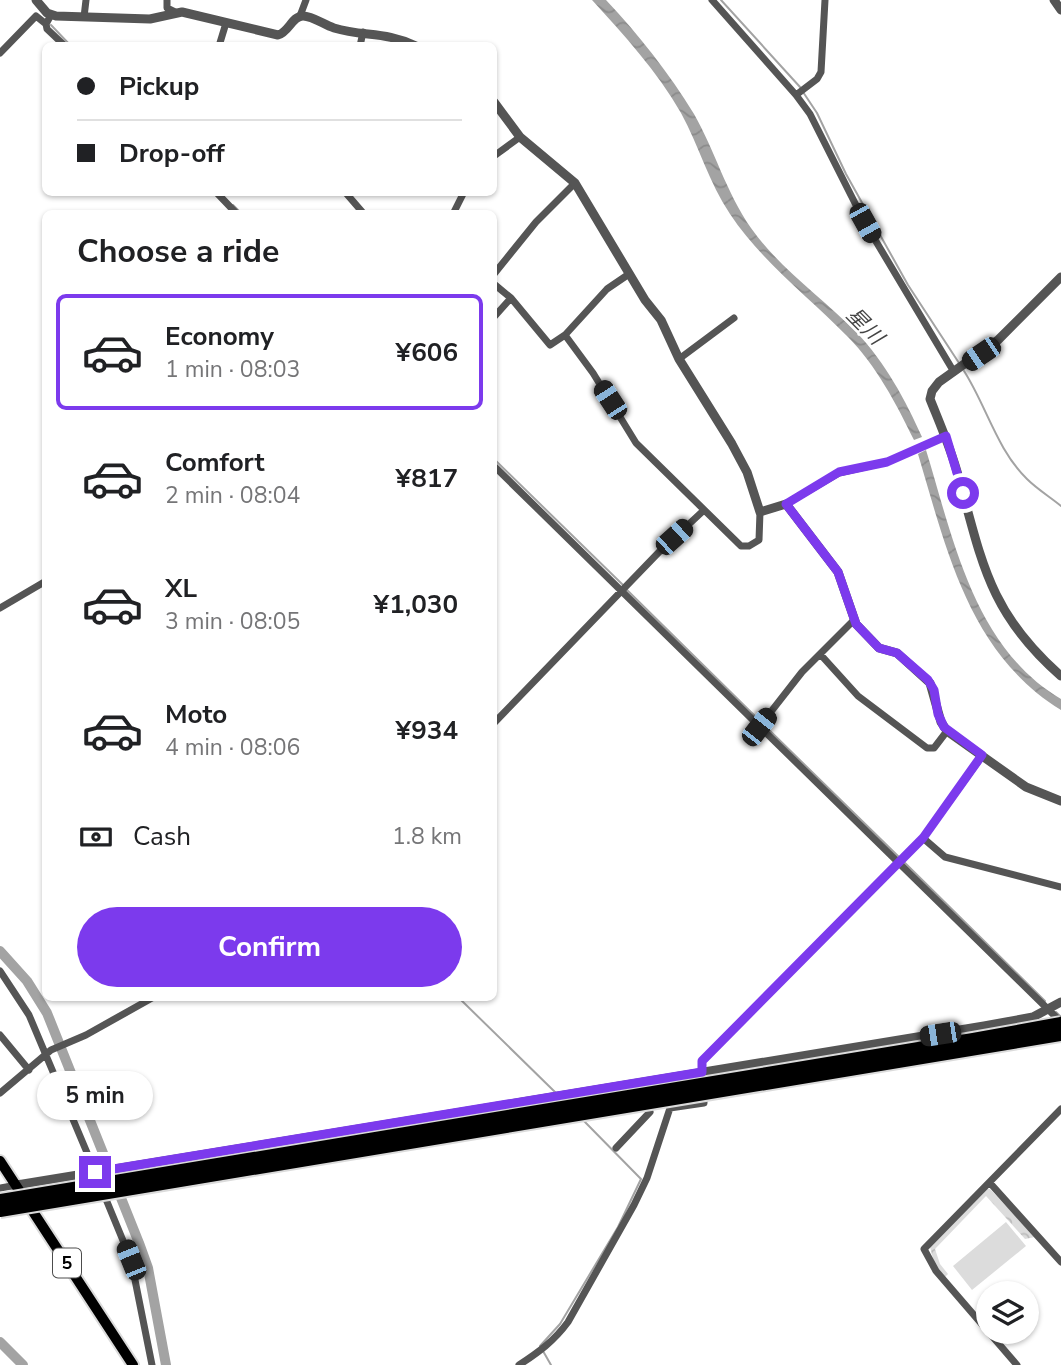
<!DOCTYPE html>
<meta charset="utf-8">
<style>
:root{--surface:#fff;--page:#f2f2f2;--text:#202124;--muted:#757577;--line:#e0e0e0;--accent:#7c3aed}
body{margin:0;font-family:"Nunito Sans","Noto Sans JP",sans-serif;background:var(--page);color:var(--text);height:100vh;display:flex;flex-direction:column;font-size:26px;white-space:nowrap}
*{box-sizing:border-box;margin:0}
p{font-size:23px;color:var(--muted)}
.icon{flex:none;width:38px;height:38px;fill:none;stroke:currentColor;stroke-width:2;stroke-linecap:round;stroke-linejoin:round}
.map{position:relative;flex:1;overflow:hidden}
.drawer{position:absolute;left:42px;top:210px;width:455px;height:791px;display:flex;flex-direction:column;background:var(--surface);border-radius:10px;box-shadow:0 2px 5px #0004}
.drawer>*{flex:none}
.hud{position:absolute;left:42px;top:42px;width:455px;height:154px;border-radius:10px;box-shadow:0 2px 5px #0004;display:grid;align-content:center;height:154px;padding:0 35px;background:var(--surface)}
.buttons{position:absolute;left:976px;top:1281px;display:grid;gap:14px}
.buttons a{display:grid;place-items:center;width:63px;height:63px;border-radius:50%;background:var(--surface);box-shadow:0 2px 5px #0004;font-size:35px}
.end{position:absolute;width:32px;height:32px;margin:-16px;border:9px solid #7c3aed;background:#fff;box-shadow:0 0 0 4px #fff}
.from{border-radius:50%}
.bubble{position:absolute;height:49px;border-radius:24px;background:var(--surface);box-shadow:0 2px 5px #0004;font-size:23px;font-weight:700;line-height:49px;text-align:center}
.car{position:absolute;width:21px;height:42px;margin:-21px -10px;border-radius:9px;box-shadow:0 0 5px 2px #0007;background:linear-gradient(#222 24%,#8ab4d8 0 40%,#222 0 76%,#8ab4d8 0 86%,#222 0)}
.hud b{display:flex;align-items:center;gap:24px;height:66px;font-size:26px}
.hud b+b{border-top:2px solid var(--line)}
.hud i{width:18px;height:18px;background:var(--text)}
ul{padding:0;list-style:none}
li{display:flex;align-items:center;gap:21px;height:116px;margin:0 14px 10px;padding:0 21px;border:4px solid transparent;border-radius:10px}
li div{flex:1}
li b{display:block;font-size:26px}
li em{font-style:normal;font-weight:700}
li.selected{border-color:var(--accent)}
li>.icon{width:63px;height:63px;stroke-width:1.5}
h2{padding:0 35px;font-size:32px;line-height:84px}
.pay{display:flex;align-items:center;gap:18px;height:77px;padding:0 35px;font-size:26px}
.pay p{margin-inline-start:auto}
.primary-button{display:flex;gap:14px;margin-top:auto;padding:14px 35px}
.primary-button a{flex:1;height:80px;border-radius:42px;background:var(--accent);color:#fff;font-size:28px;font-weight:700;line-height:80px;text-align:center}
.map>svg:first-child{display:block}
</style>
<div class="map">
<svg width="1061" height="1365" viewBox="0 0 1061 1365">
<defs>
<pattern id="forest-crowns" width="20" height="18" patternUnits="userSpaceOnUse" patternTransform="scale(1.75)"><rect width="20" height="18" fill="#dcdcdc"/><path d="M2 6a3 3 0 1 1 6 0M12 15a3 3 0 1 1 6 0" fill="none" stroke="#bbb"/></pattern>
<pattern id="water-waves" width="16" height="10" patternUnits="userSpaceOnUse" patternTransform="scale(1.75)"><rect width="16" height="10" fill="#a3a3a3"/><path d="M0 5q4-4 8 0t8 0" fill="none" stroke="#8b8b8b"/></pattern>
</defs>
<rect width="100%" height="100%" fill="#fff"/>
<path fill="url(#forest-crowns)" d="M 987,1189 L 990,1189 L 1035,1237 L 1025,1239 L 986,1196 L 935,1249 L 940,1264 L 948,1274 L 944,1278 L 935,1266 L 930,1247 Z"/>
<path fill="#dcdcdc" d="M 1006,1222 L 1026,1246 L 972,1290 L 953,1266 Z"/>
<path fill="url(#water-waves)" d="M 592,0 L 606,0 C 639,35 669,73 694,114 C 715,151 726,192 751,228 C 780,269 823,298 857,333 C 885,362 906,401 922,437 L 914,440 C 897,405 876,365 848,337 C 808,296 762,262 730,214 C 709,183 699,146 681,113 C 657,71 624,35 592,0 Z
M 926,450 C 953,538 974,648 1061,699 L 1061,710 C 969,653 947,551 918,454 Z"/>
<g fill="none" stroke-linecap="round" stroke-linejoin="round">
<path stroke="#a3a3a3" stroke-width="2" d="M 721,0 L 800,87
M 51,25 L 71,46
M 803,92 L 817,113 L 846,174 L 908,285 L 959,363
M 233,205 L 242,214
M 964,371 C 986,405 997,450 1027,479 C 1037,489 1050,497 1061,506
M 494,459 L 623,585
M 626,589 L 760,721
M 764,725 L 900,858
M 904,862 L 1045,1001
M 459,998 L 556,1093
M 1056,1012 L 1061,1017
M 540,1346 L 560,1324 L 618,1227 L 641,1179 L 582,1119
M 543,1351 L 551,1365"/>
<path stroke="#a3a3a3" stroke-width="10" d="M 0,951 L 27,981 L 47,1013 L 139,1243 L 148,1268 L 166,1365
M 0,1342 L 23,1365"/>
<g stroke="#dbdbdb" stroke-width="14">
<path id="primary" d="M 0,1161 L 133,1365"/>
</g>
<path stroke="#555" stroke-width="7" d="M 167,0 L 167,8 L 177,13
M 712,0 L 796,95 L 810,114 L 865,223 L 954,372
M 51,15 L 46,24 L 47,29 L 65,46
M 300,16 L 306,0
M 84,17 L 86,0
M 219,46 L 226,23
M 360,46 L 363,32
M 0,53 L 36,16 L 46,24
M 796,95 L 817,79 L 821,72 L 825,0
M 494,156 L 520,137
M 216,192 L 237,214
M 345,192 L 364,214
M 453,214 L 464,192
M 494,274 L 536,222 L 575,183
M 494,284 L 511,298 L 550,345 L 565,335 L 607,289 L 629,274
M 494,317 L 511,298
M 565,335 L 593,373 L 636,443 L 741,546 L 749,546 L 759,540 L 760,512
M 679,359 L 734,318
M 494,466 L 1061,1022
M 786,504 L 839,473 L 887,462 L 946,436
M 0,608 L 46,581
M 820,654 L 858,696 L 927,748 L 934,748 L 947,731
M 494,723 L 660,551 L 703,511
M 759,727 L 802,672 L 854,620
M 923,838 L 945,857 L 1061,887
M 0,971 L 29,1015 L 96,1174
M 0,1035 L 29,1070
M 702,1075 L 702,1061 L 923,838 L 982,756
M 0,1093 L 51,1050 L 86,1035 L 152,998
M 616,1148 L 650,1112
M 990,1183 L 1061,1262
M 0,1188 L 17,1185
M 103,1192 L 131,1260 L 152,1365
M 519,1365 C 539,1352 554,1341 568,1322 L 634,1205 L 647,1178 L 670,1108 L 704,1103 L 704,1094
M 1017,1365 L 936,1271 L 924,1249 L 1061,1109"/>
<path stroke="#555" stroke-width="9" d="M 36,0 L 47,13 L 56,16 L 150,19 L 182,12 L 278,35 C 289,32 292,16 303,16 C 313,16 324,25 334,28 C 364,37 385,31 416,46
M 1054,0 L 1061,10
M 494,102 L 520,137 L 575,183 L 645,300 L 661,320 L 679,359 L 732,444 L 747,472 L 760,512 L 786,504 L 838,572 L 856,624 L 879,648 L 897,653 L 930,683 L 941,722 L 947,731 L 1026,787 L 1061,801
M 1061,277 L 998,340 L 939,382 L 932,391 L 930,399 C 940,424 951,449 958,475 C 982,562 989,613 1061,676
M 17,1185 L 984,1026 L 1033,1017 L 1061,1002"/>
<use href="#primary" stroke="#000" stroke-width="10"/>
<g stroke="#dbdbdb" stroke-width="16" stroke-linecap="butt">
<path id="motorway-bridge" d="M 0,1200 L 973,1039 L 1061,1023
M 0,1211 L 1061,1035"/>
</g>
<use href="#motorway-bridge" stroke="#000" stroke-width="12"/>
</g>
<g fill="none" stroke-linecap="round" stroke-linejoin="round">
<path stroke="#7c3aed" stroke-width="9" d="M 95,1172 L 702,1072 L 702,1061 L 923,838 L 982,755 L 944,727 L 938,714 L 934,690 L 928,680 L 897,653 L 879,648 L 856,624 L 838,572 L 786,504 L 839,472 L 887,462 L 946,436 L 963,493"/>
</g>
<g text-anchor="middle" stroke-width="5" stroke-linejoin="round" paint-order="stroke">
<rect fill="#fff" stroke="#4c4c4c" stroke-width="2" x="53" y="1248.5" width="28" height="29" rx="5"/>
<g font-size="18" font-weight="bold" fill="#000">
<text x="67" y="1269">5</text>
</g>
<g font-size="21" font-style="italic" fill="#444" stroke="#fff">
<text transform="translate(865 326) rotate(45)" y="7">星川</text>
</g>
</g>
</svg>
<div class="buttons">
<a><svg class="icon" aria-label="layers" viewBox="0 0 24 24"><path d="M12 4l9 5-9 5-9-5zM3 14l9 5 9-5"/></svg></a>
</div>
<i class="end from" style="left:963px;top:493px"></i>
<i class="end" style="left:95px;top:1172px"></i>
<div class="bubble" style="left:37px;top:1071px;width:116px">5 min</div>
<i class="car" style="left:865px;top:223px;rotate:151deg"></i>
<i class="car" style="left:981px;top:354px;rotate:236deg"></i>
<i class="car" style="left:610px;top:400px;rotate:327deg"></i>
<i class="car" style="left:674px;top:537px;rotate:48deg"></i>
<i class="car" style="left:759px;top:727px;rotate:38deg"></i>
<i class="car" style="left:940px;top:1034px;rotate:261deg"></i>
<i class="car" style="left:131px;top:1260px;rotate:338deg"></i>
<div class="hud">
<b><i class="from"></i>Pickup</b>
<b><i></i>Drop-off</b>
</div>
<section class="drawer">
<h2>Choose a ride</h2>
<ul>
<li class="selected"><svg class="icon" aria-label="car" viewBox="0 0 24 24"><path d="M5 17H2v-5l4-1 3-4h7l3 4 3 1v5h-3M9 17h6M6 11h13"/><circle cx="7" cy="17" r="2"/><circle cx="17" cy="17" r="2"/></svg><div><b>Economy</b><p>1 min · 08:03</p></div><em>¥606</em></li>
<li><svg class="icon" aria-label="car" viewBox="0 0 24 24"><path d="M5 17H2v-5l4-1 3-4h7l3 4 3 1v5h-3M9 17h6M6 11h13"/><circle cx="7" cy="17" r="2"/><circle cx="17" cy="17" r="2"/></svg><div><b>Comfort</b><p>2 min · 08:04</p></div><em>¥817</em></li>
<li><svg class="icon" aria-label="car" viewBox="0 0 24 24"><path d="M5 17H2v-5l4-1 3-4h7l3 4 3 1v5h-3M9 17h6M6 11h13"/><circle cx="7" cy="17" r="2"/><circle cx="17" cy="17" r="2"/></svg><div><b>XL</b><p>3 min · 08:05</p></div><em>¥1,030</em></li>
<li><svg class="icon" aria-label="car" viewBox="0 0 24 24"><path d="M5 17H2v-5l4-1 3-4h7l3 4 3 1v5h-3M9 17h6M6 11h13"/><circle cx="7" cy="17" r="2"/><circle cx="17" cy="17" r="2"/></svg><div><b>Moto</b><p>4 min · 08:06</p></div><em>¥934</em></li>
</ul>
<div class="pay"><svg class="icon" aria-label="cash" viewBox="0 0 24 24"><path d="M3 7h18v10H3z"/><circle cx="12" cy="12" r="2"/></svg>Cash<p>1.8 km</p></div>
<div class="primary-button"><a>Confirm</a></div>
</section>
</div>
